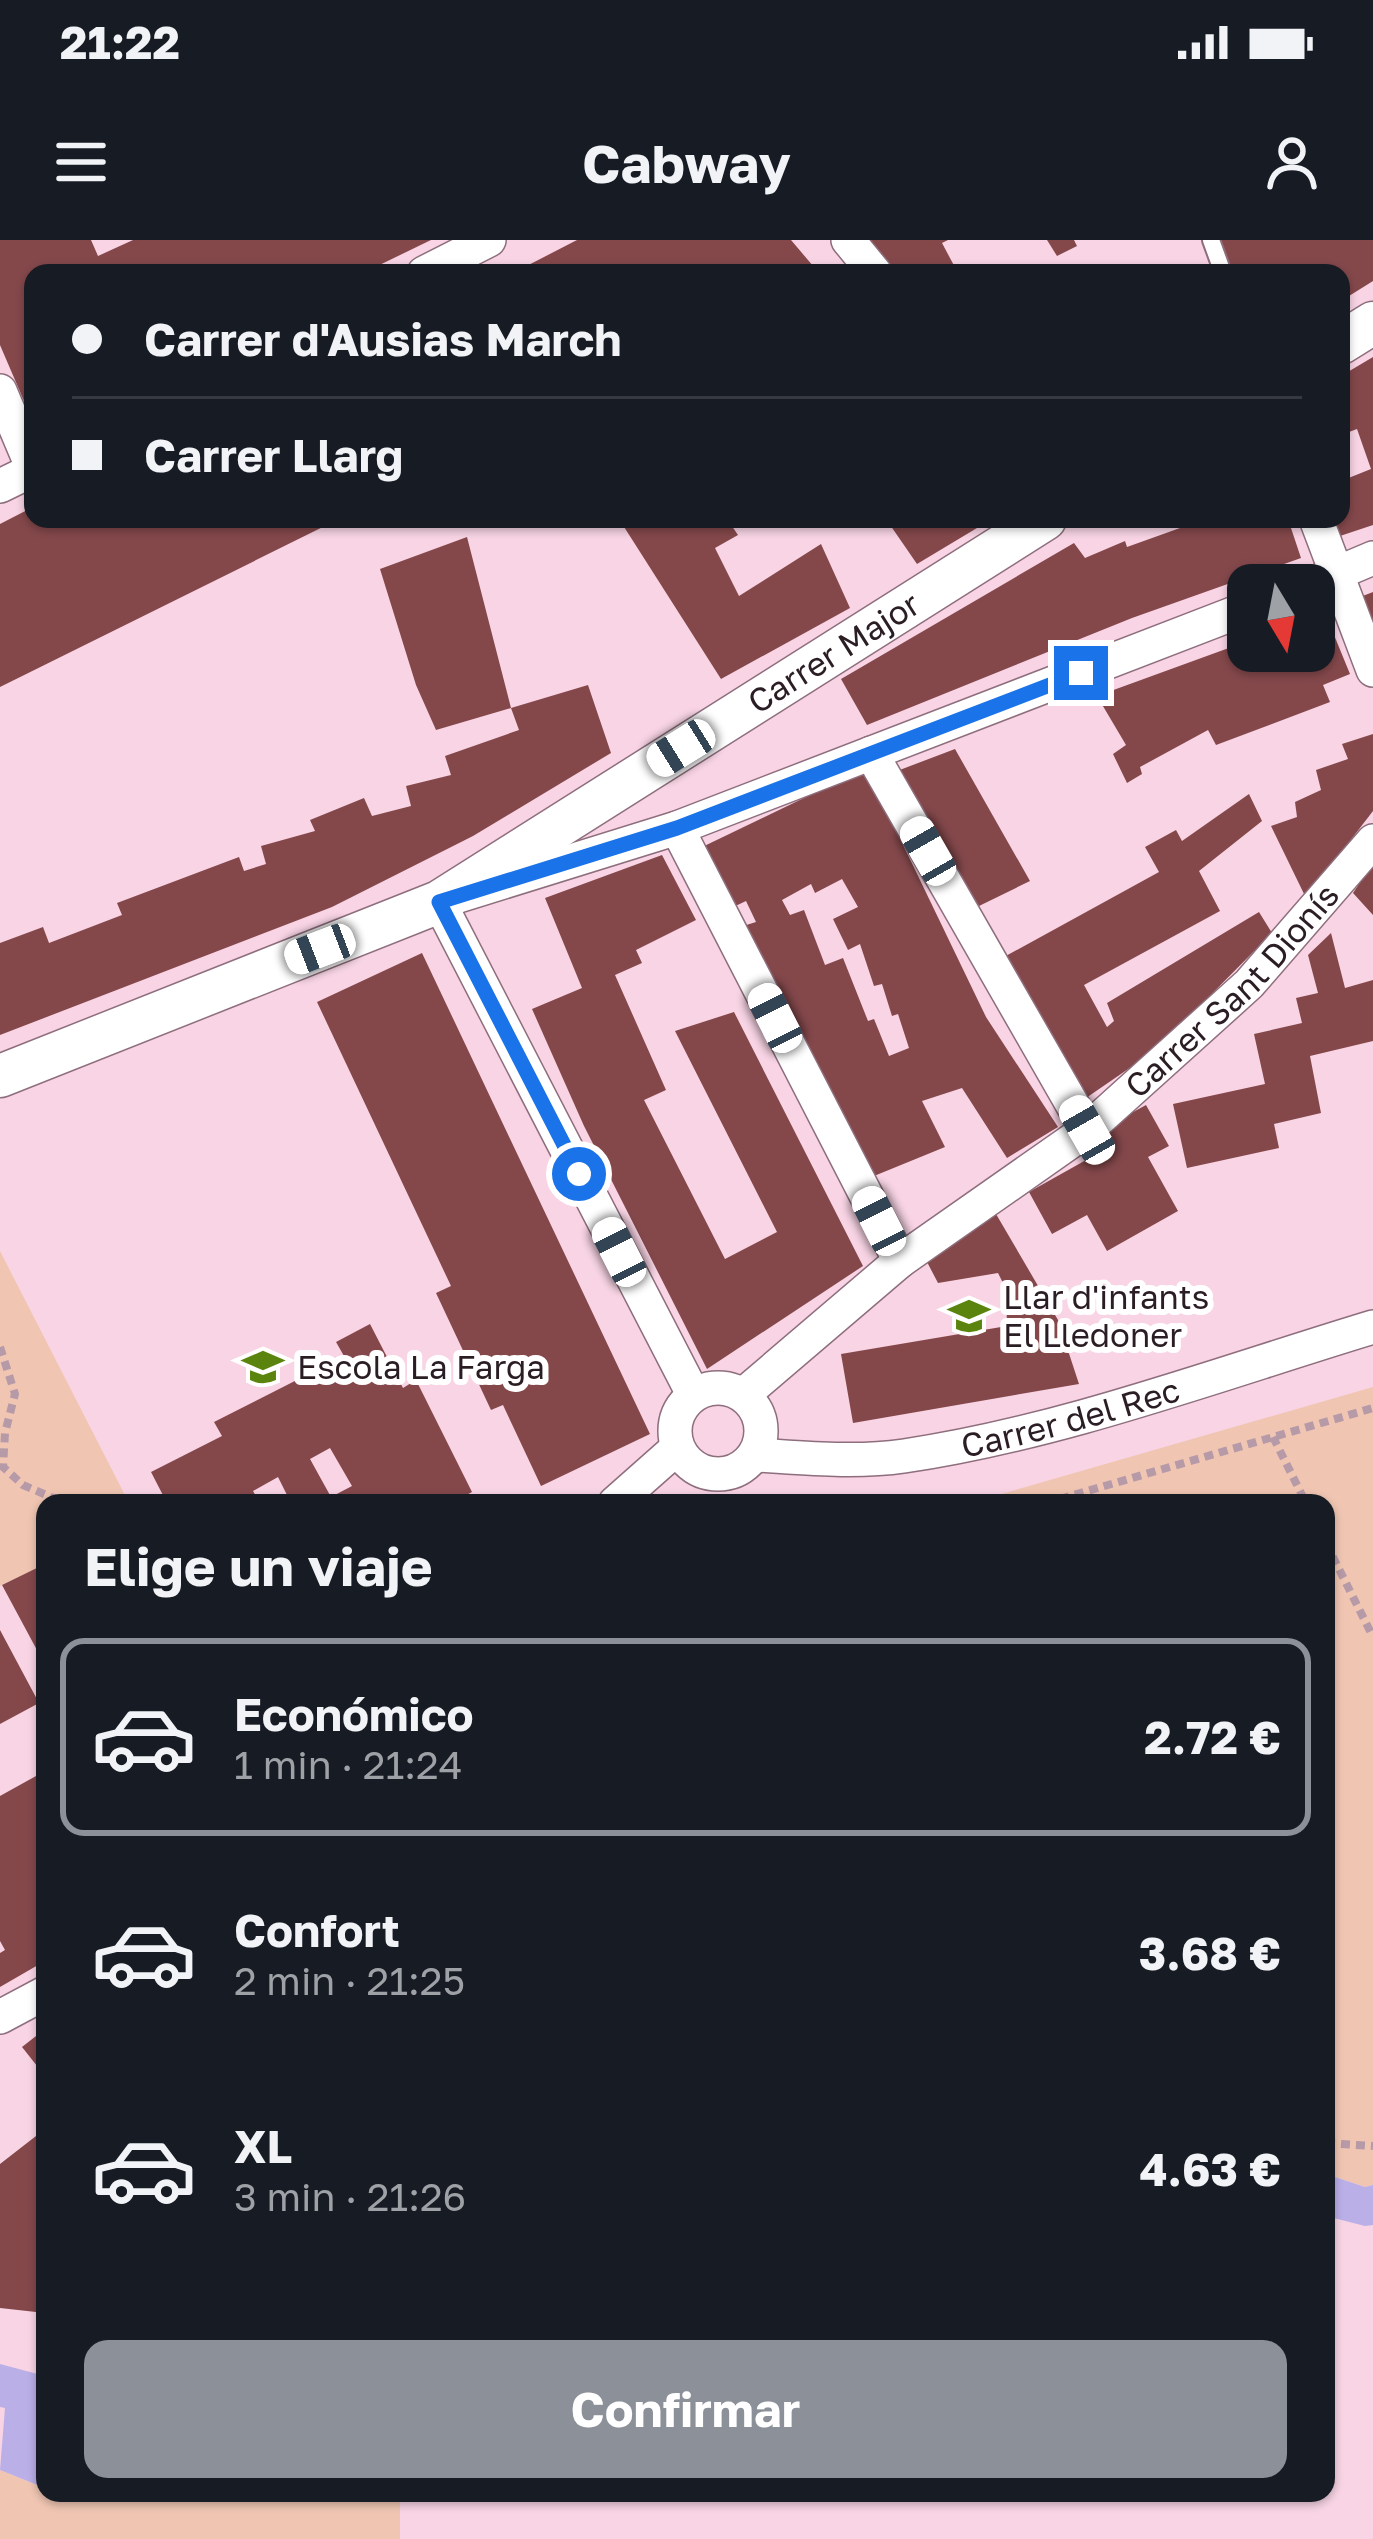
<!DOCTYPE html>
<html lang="es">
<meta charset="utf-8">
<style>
:root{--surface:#171b24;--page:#20242c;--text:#f1f3f6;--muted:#9ea1a6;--line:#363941;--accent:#8c9099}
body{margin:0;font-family:"Golos Text",sans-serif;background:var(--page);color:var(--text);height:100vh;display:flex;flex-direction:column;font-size:45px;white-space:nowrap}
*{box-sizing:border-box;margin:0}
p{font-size:39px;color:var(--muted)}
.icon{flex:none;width:66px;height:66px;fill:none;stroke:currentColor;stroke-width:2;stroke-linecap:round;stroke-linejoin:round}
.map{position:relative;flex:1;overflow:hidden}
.sheet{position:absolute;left:36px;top:1254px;width:1299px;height:1008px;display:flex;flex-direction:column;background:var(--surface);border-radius:24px;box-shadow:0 3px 9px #0004}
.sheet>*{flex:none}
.guide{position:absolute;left:24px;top:24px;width:1326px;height:264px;border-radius:24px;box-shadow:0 3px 9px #0004;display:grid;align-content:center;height:264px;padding:0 48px;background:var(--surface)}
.needle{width:78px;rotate:170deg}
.buttons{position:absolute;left:1227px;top:324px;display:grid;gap:24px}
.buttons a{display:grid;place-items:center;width:108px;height:108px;border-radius:24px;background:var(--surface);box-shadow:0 3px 9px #0004;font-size:60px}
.end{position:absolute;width:54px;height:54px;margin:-27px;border:15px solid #1a73e8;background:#fff;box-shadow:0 0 0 6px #fff}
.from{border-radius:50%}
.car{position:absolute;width:36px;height:72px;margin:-36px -18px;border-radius:15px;box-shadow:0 0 9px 3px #0007;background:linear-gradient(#fff 24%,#345 0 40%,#fff 0 76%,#345 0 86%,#fff 0)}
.guide b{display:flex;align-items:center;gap:42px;height:114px;font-size:45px}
.guide b+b{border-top:3px solid var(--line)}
.guide i{width:30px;height:30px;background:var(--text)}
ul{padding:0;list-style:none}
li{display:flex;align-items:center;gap:36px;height:198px;margin:0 24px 18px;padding:0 24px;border:6px solid transparent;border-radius:24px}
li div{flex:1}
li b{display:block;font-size:45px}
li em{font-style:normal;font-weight:700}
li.selected{border-color:var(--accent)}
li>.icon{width:108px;height:108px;stroke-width:1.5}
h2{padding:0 48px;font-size:54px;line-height:144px}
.button{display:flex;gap:24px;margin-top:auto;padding:24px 48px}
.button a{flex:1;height:138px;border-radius:24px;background:var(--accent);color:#fff;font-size:48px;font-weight:700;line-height:138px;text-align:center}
.status{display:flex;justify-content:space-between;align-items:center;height:84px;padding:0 60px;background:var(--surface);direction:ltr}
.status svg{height:33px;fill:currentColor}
header{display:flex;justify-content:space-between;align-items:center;height:156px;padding:0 48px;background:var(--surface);font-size:54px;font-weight:700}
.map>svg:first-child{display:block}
</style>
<div class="status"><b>21:22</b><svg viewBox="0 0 49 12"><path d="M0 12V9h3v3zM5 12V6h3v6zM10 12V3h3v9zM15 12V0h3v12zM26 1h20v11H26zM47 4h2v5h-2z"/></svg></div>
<header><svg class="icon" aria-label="menu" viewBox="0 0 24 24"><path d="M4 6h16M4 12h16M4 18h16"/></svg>Cabway<svg class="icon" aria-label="person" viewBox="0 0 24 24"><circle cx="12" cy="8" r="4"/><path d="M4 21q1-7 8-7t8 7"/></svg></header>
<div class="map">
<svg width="1373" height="2299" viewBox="0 0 1373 2299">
<rect width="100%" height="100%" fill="#f8d4e4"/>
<path fill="#f0c6b3" d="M 0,1011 L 129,1263 L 45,1263 L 45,1324 L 0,1346 Z
M 1373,1147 L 1373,1945 L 1365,1947 L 1326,1934 L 1326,1263 L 970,1263 Z
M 0,2230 L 45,2248 L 45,2253 L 400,2253 L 400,2299 L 0,2299 Z"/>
<path fill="#bbafe8" d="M 1326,1934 L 1365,1947 L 1373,1945 L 1373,1985 L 1365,1986 L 1326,1976 Z
M 0,2124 L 45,2136 L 45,2248 L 0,2230 L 5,2168 L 0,2167 Z"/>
<path fill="#84484b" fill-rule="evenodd" d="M 0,0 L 91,0 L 98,16 L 133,0 L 431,0 L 363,33 L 33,33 L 33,182 L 0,105 Z
M 577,0 L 791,0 L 819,33 L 513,33 Z
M 867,0 L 948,0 L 942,3 L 958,33 L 888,33 L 891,29 Z
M 1047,0 L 1074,0 L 1077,6 L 1057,16 Z
M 1219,0 L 1373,0 L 1373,41 L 1341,61 L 1341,33 L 1232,33 Z
M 1373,117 L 1373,285 L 1331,299 L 1324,279 L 1341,279 L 1341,241 L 1371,229 L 1357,189 L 1341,195 L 1341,136 Z
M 33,267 L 33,279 L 339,279 L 0,447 L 0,284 Z
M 619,279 L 727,279 L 738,295 L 715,308 L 739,356 L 821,304 L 850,368 L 721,439 Z
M 886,279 L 992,279 L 917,324 Z
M 1192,279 L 1288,279 L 1301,318 L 1132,378 L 867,485 L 841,439 L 1074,303 L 1085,318 L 1125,301 L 1127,307 L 1194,283 Z
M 467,297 L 511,468 L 436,490 L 416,445 L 380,329 Z
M 1373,352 L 1373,407 L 1355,359 Z
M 1325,373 L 1350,434 L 1323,445 L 1330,462 L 1216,505 L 1208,490 L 1140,527 L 1142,534 L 1127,543 L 1113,514 L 1126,505 L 1097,456 L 1248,401 L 1248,411 L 1314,411 L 1314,378 Z
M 588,445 L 611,513 L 473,596 L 332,667 L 0,795 L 0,703 L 43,687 L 49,703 L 122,675 L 117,663 L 239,617 L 244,631 L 266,624 L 261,606 L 315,591 L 310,580 L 364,558 L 372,576 L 411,566 L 406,546 L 451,535 L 445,516 L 519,490 L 511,468 Z
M 1373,494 L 1373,571 L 1306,658 L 1271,586 L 1297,577 L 1295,562 L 1321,550 L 1316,530 L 1348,519 L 1342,504 Z
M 955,509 L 1030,641 L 979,666 L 897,531 Z
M 866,528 L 986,777 L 1058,887 L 1007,918 L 962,848 L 922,861 L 945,907 L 874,936 L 740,687 L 756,682 L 746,661 L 727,670 L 698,609 ZM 842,639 L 858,667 L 833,679 L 848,710 L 860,704 L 874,746 L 882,744 L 892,776 L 898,774 L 909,808 L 889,816 L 874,779 L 868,781 L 843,718 L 825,725 L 804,670 L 790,675 L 782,660 L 811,644 L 815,653 Z
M 1249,554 L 1262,581 L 1199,631 L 1220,671 L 1084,745 L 1107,787 L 1114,781 L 1107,763 L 1259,672 L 1272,693 L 1176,790 L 1134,825 L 1086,858 L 1004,717 L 1159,632 L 1145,607 L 1176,590 L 1182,601 Z
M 662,615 L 696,680 L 636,710 L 642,723 L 615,735 L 666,850 L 644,860 L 725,1019 L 777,992 L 675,791 L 734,772 L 863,1026 L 707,1129 L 584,886 L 532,769 L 582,748 L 545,658 Z
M 1373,623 L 1373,675 L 1353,653 Z
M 1331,693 L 1345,748 L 1373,740 L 1373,801 L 1310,816 L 1321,873 L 1274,884 L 1279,908 L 1187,928 L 1173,864 L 1265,844 L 1254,794 L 1302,783 L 1296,758 L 1318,753 L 1308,715 Z
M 422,713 L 650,1194 L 541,1246 L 503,1165 L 491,1170 L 436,1053 L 451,1046 L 317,762 Z
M 1146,865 L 1169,906 L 1148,917 L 1178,971 L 1107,1011 L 1087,975 L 1052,994 L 1029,952 L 1111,906 L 1102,889 Z
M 996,974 L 1058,1080 L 1079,1144 L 853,1183 L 841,1114 L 1007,1086 L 1006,1049 L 998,1033 L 938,1043 L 926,1020 Z
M 370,1084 L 403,1148 L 416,1140 L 472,1252 L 452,1263 L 291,1263 L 278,1237 L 253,1251 L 260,1263 L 167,1263 L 151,1232 L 222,1196 L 214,1182 L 344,1116 L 336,1102 ZM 330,1208 L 352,1246 L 331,1257 L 310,1219 Z
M 45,1324 L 45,1425 L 2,1345 Z
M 0,1390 L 39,1463 L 0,1484 Z
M 45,1531 L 45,1721 L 0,1747 L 0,1713 L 5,1710 L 0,1701 L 0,1556 Z
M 45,1789 L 45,1836 L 22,1807 Z
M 45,1889 L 45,2073 L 0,2068 L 0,1924 Z"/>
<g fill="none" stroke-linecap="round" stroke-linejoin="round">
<g stroke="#8e6e7d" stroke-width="20">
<path id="service" d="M 1211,0 L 1223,33"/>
</g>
<g stroke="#8e6e7d" stroke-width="36">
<g id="minor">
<path d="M 848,0 L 875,33"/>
<path d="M 424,33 L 489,0"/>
<path d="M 0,151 L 33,229"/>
<path d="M 0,246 L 33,230"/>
<path d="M 1316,279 L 1373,430"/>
<path d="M 1309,345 L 1373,318"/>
<path d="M 871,513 L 1087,890"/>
<path d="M 677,588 L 900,1021"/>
<circle cx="718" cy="1191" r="43"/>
<path d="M 693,1154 L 439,662 L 677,588 L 1248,368"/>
<path id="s1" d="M 743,1155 L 900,1021 L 1087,890 L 1249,744 L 1373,601"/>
<path id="s2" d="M 757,1215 C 806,1218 855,1223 904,1216 C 1061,1193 1221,1133 1373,1087"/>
<path d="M 615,1263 L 676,1209"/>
<path d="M 0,1777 L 45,1753"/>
</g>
</g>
<g stroke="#8e6e7d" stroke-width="45">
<g id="tertiary">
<path d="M 1341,103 L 1373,83"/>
<path id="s3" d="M 0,836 L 439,662 L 1045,279"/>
</g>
</g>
<path stroke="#b79aa7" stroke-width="8" stroke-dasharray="9 6" stroke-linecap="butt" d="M 0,1107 L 15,1154 L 5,1193 L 3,1227 L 23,1245 L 65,1263
M 1273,1197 L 1306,1263
M 1046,1263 L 1373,1168
M 1326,1303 L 1373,1397
M 1326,1903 L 1373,1906"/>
<use href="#service" stroke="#fff" stroke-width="16"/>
<use href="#minor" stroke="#fff" stroke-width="33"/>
<use href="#tertiary" stroke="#fff" stroke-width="42"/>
</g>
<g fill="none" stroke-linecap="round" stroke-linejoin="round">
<path stroke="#1a73e8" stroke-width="15" d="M 579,934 L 439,662 L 677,588 L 1081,433"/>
</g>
<defs>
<g id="school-bare" transform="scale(3.24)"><path d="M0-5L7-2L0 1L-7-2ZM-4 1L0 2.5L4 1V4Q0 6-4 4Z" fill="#5a840d" stroke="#fff" stroke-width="2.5" paint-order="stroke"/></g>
</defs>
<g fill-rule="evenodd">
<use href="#school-bare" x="969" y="1076"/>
<use href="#school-bare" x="263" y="1127"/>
</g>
<g text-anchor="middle" stroke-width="12" stroke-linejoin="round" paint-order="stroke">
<g font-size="33" fill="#2a1d23" stroke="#fff">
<text dy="12" stroke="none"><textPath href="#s3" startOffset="939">Carrer Major</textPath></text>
<text dy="12" stroke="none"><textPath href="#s1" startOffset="636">Carrer Sant Dionís</textPath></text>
<text dy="12" stroke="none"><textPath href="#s2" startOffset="318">Carrer del Rec</textPath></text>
</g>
<g font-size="33" fill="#2a1d23" stroke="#fff" text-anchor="start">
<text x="1003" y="1069">Llar d'infants<tspan x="1003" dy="38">El Lledoner</tspan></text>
<text x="297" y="1139">Escola La Farga</text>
</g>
</g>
</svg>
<div class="buttons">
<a><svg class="needle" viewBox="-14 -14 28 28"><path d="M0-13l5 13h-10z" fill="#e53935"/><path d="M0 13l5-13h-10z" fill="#9ea1a6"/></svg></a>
</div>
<i class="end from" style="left:579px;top:934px"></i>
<i class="end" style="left:1081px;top:433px"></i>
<i class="car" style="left:681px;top:508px;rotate:238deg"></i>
<i class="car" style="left:928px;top:611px;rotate:330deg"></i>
<i class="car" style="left:320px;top:709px;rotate:249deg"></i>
<i class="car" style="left:775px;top:778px;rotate:333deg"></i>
<i class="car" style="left:1087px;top:890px;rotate:330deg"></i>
<i class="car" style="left:879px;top:981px;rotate:333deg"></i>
<i class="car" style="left:619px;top:1012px;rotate:333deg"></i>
<div class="guide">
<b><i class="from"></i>Carrer d'Ausias March</b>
<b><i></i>Carrer Llarg</b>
</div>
<section class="sheet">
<h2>Elige un viaje</h2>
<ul>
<li class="selected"><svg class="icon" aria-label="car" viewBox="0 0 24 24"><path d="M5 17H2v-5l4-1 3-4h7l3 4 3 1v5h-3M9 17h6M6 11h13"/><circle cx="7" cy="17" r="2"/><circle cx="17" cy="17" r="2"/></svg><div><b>Económico</b><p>1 min · 21:24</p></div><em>2.72 €</em></li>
<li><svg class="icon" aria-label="car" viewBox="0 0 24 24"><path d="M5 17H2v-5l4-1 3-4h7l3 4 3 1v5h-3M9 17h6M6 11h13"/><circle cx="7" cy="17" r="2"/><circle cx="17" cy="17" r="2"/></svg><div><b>Confort</b><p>2 min · 21:25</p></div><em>3.68 €</em></li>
<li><svg class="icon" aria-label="car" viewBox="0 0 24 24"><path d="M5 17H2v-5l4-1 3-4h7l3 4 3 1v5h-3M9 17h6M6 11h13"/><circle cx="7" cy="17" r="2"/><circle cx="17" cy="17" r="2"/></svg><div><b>XL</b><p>3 min · 21:26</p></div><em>4.63 €</em></li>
</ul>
<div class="button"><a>Confirmar</a></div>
</section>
</div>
